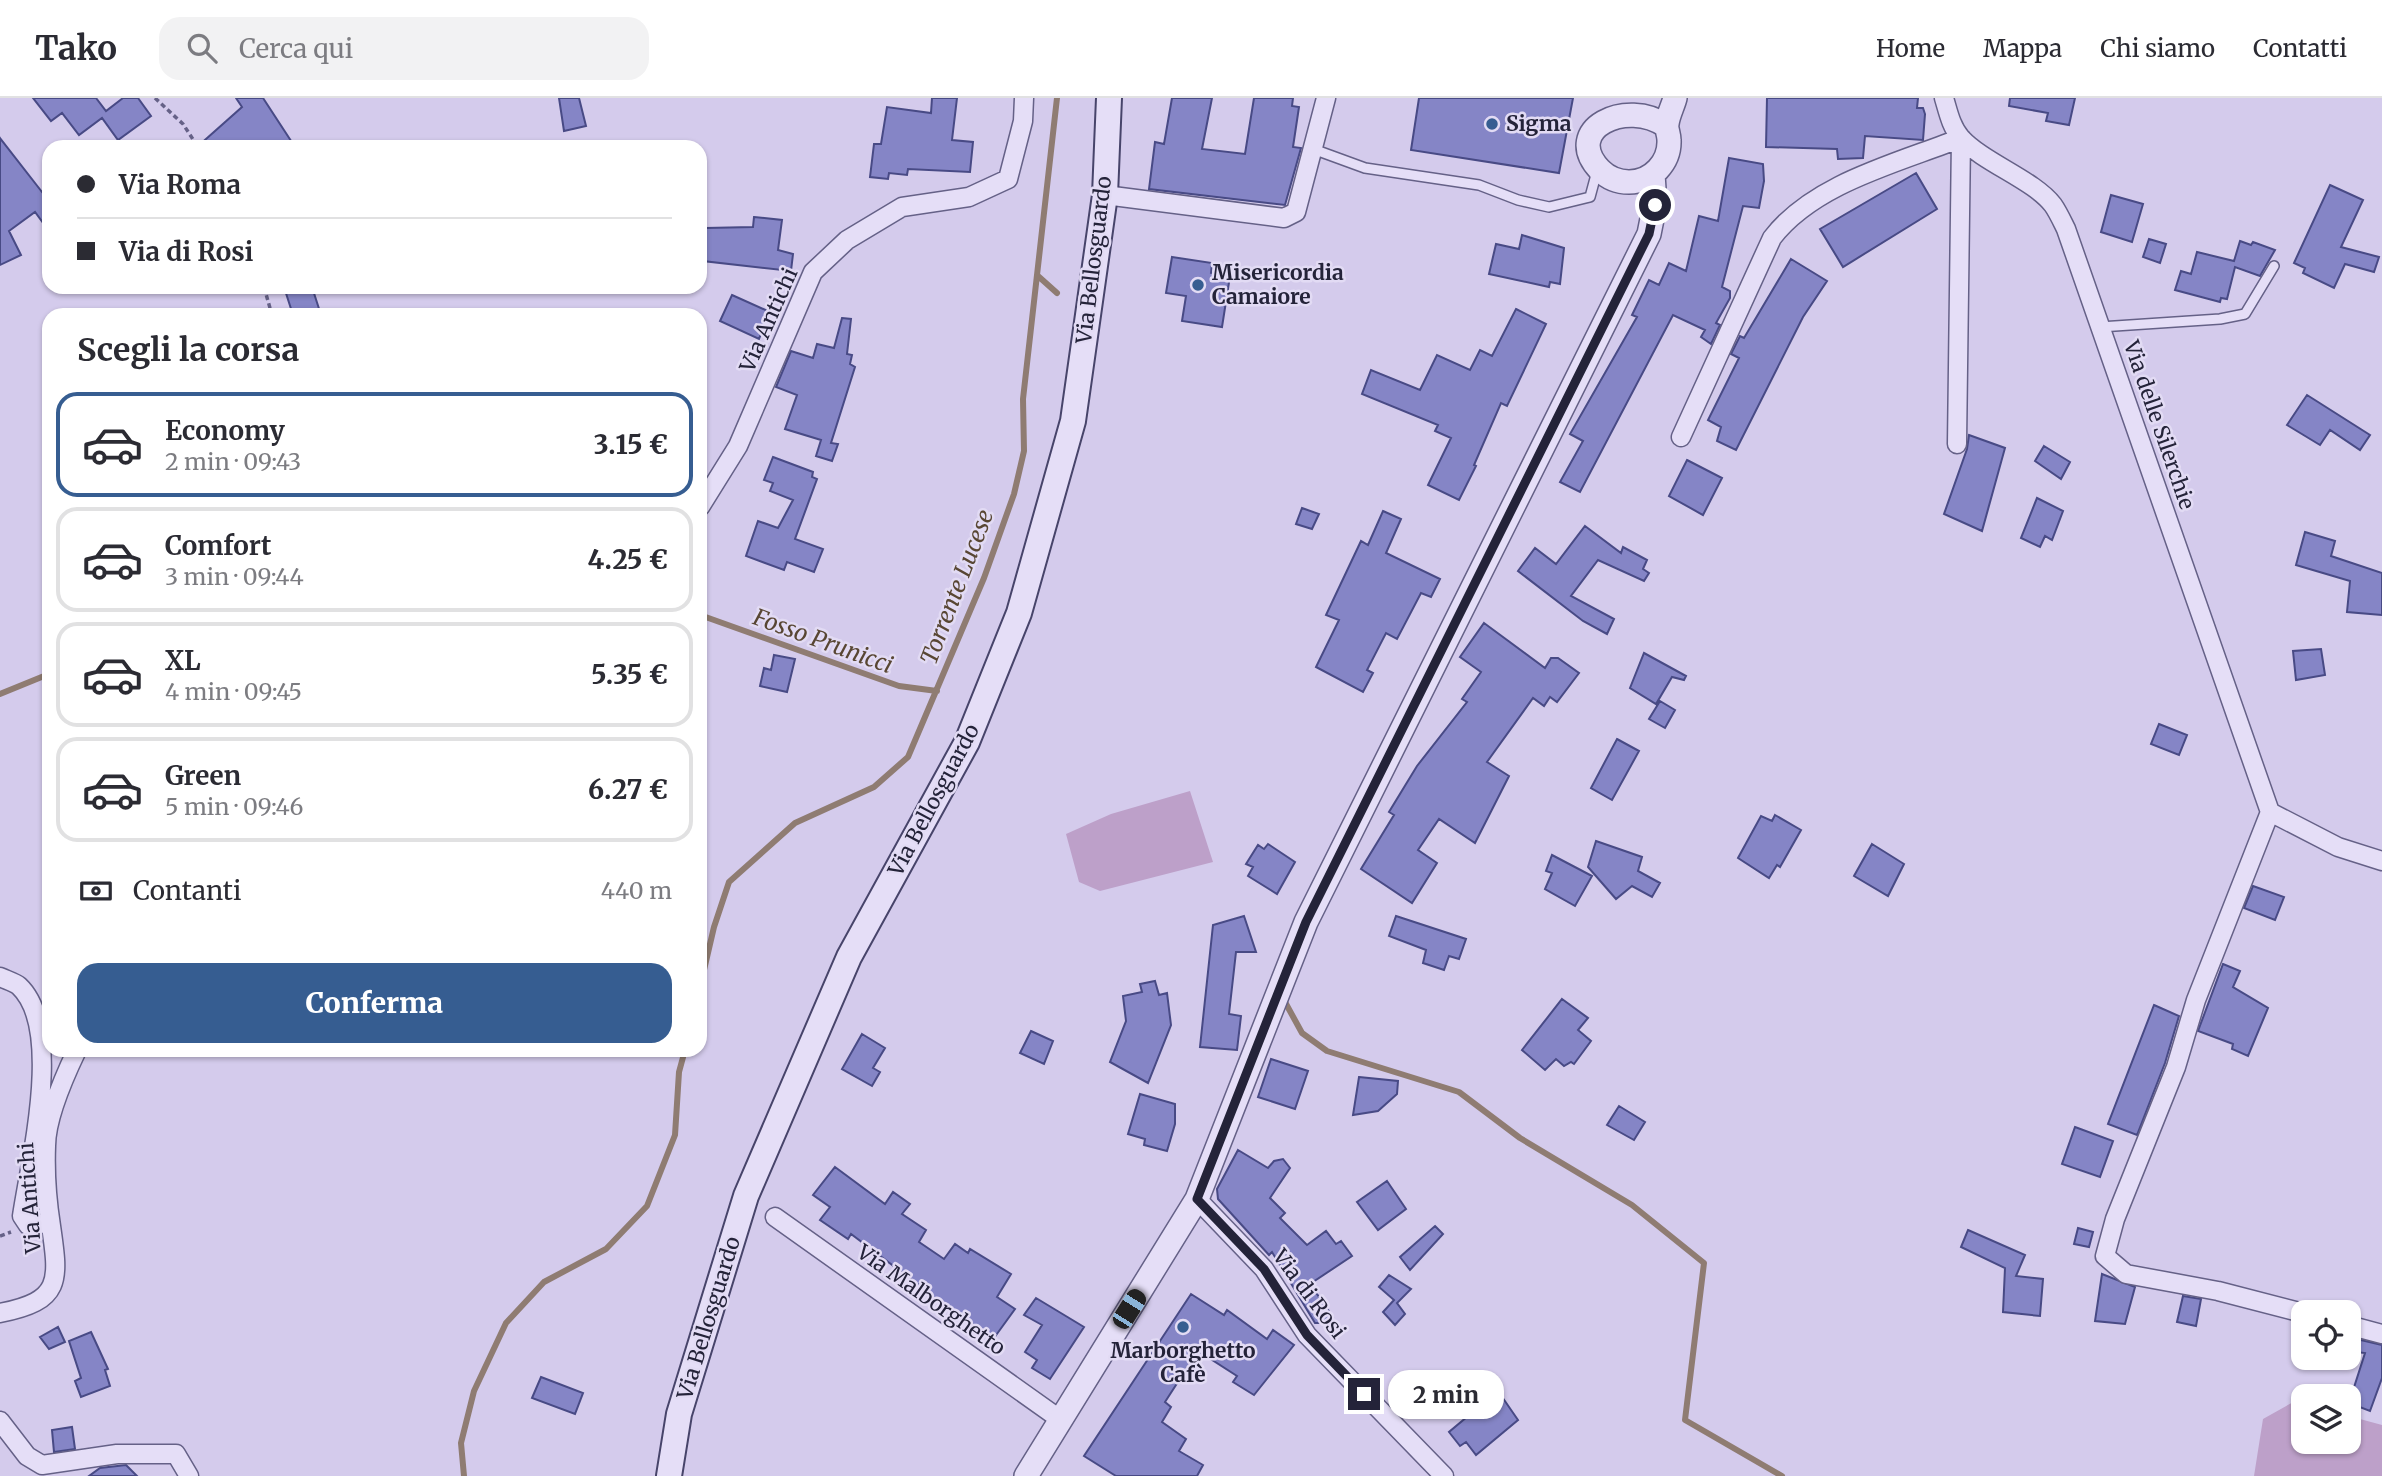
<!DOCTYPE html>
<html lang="it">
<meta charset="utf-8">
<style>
:root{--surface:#fff;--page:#f2f2f3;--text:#2b2b33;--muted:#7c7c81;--line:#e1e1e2;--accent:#365d91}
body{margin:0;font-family:Merriweather,serif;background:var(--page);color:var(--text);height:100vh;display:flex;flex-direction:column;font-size:26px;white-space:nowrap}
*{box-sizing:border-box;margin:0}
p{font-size:23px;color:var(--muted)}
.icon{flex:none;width:38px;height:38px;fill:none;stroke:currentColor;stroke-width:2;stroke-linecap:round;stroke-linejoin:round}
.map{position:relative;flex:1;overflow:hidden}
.side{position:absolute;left:42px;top:210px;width:665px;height:749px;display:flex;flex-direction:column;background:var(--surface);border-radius:21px;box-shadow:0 2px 5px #0004}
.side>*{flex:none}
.top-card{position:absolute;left:42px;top:42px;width:665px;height:154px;border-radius:21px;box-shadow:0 2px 5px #0004;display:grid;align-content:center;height:154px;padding:0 35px;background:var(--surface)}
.controls{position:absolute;left:2291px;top:1202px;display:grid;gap:14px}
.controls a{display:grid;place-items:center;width:70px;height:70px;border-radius:14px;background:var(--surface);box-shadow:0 2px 5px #0004;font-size:35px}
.end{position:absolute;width:32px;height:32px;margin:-16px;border:9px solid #242339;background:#fff;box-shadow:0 0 0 4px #fff}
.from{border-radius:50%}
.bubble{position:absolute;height:49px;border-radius:21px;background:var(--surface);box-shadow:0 2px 5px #0004;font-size:23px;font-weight:800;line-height:49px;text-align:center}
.car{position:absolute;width:21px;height:42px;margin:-21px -10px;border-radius:9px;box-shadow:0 0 5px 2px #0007;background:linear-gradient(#222 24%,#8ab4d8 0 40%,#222 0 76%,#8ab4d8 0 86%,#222 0)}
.top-card b{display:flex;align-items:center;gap:24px;height:66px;font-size:26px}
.top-card b+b{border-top:2px solid var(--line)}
.top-card i{width:18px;height:18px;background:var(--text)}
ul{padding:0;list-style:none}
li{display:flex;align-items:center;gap:21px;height:105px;margin:0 14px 10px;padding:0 21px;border:4px solid var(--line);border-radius:21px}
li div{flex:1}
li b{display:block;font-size:26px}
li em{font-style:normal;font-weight:800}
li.active{border-color:var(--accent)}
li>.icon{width:63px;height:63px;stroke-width:1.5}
h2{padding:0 35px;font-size:32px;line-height:84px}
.pay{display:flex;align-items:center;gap:18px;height:77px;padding:0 35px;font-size:26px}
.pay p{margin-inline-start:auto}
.primary-button{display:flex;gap:14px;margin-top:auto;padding:14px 35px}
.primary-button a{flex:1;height:80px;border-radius:21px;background:var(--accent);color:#fff;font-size:28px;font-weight:800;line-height:80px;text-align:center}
header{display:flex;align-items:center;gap:42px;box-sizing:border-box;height:98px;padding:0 35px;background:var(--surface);border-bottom:2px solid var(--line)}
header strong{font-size:33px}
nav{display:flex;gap:38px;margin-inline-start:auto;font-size:24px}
.search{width:490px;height:63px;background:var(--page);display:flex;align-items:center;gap:18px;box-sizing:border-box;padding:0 24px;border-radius:21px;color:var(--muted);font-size:26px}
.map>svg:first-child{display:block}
</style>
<header>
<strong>Tako</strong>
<div class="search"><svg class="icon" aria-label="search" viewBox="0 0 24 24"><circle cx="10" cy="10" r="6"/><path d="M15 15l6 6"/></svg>Cerca qui</div>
<nav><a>Home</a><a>Mappa</a><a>Chi siamo</a><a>Contatti</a></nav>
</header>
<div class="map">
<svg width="2382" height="1378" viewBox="0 0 2382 1378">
<rect width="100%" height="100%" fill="#d4cbec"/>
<path fill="#bda0c9" d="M 1190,693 L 1213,764 L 1100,793 L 1079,784 L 1066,736 L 1111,716 Z
M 2295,1303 L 2303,1306 L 2303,1344 L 2348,1344 L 2349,1318 L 2382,1327 L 2382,1378 L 2254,1378 L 2263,1321 Z"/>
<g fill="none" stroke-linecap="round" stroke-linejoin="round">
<path stroke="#8f7c72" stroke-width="6" d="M 1038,178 L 1057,195
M 700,517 L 899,588 L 937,593
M 0,596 L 49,576
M 700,889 L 714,829 L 729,784 L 795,725 L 874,689 L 908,659 L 984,480 L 1014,396 L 1024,353 L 1023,301 L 1057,0
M 1285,904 L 1302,935 L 1327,953 L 1459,994 L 1520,1040 L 1632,1107 L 1704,1165 L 1685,1322 L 1782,1378
M 464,1378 L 461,1345 L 474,1293 L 506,1225 L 544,1184 L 606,1151 L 647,1108 L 675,1037 L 679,974 L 685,952"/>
</g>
<path fill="#8585c6" stroke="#484a85" stroke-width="2" d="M 33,0 L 96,0 L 106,13 L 123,0 L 138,0 L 151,18 L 118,42 L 102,20 L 79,37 L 62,15 L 51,23 Z
M 236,0 L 263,0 L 295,49 L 197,49 L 242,9 Z
M 559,0 L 579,0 L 586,28 L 564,33 Z
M 932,0 L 957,0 L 952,42 L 973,44 L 970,74 L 908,71 L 907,77 L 889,75 L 888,81 L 870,79 L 874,46 L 881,46 L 887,9 L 931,15 Z
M 1172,0 L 1212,0 L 1202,51 L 1245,56 L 1254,0 L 1293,0 L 1292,8 L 1299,9 L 1293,49 L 1301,50 L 1285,107 L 1149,91 L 1155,44 L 1164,46 Z
M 1419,0 L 1573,0 L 1559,75 L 1411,52 Z
M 1767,0 L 1918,0 L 1917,10 L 1923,10 L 1925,16 L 1923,42 L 1865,38 L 1863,60 L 1838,61 L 1837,51 L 1766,49 Z
M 2010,0 L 2075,0 L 2069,27 L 2046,23 L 2048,15 L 2009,8 Z
M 0,40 L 49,103 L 49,133 L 35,114 L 9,133 L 21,157 L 0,167 Z
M 1729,60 L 1763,66 L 1764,83 L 1759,110 L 1743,108 L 1722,189 L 1730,193 L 1730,200 L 1716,225 L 1720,227 L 1711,246 L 1701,239 L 1705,232 L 1673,217 L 1580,394 L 1560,384 L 1583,343 L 1570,336 L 1637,219 L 1632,217 L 1649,182 L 1659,187 L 1669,165 L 1686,173 L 1699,118 L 1718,123 Z
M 1916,75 L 1937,111 L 1843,169 L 1820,131 Z
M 2330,87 L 2363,102 L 2341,149 L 2379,159 L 2374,174 L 2345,166 L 2334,190 L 2303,175 L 2305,170 L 2294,165 Z
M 2111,97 L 2143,106 L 2132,144 L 2101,134 Z
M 754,119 L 782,122 L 778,152 L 793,156 L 791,173 L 703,163 L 706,130 L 753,129 Z
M 1522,137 L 1564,150 L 1560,186 L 1550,184 L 1549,189 L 1489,176 L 1496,146 L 1519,151 Z
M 2149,141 L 2166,146 L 2160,165 L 2143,159 Z
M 2240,143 L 2251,147 L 2253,144 L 2275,152 L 2260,178 L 2235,169 L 2227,201 L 2221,200 L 2220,204 L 2175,192 L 2181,173 L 2191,176 L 2197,154 L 2234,163 Z
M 1172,159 L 1212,165 L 1211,175 L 1230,178 L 1222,229 L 1182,223 L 1186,198 L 1166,195 Z
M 1791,161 L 1827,183 L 1803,219 L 1736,352 L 1717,343 L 1721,329 L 1708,322 L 1739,260 L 1731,256 L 1740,238 L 1744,240 Z
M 284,189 L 312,189 L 321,217 L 293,217 Z
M 732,197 L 770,214 L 759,241 L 720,223 Z
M 1516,211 L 1546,226 L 1507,308 L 1501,305 L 1474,367 L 1476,368 L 1459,402 L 1428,387 L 1451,340 L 1435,333 L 1438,327 L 1362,296 L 1371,272 L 1420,292 L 1437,257 L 1470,272 L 1480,252 L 1492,258 Z
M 842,220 L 851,221 L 847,256 L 852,257 L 850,266 L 855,269 L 831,345 L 838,346 L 832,363 L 816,358 L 821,342 L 785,331 L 797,297 L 776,289 L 791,253 L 813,260 L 817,246 L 834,250 Z
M 2307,297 L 2370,337 L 2360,352 L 2330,332 L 2320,347 L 2287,327 Z
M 1969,337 L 2005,350 L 1982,433 L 1944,416 L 1967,351 Z
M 2044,348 L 2070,364 L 2061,381 L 2035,363 Z
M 773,359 L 813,374 L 812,379 L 817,381 L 795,441 L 823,451 L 814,474 L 787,464 L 784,472 L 746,458 L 758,423 L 778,430 L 793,402 L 770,393 L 773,385 L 764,382 Z
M 1687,362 L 1722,380 L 1703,417 L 1669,398 Z
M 2037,400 L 2063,413 L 2052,442 L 2045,438 L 2040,449 L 2021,440 Z
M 1302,410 L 1319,416 L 1312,431 L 1296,426 Z
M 1383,413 L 1401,421 L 1386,455 L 1440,481 L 1431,499 L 1421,495 L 1397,541 L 1386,535 L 1367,572 L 1373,575 L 1363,594 L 1316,569 L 1339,522 L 1326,517 L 1361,443 L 1368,447 Z
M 1585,428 L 1621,455 L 1623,449 L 1647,462 L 1643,471 L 1649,475 L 1644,483 L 1598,462 L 1571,498 L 1614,521 L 1607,536 L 1583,523 L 1518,473 L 1535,450 L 1556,466 Z
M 2305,434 L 2335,443 L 2331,458 L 2382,475 L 2382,517 L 2347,514 L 2350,483 L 2296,467 Z
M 1484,525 L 1545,570 L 1551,560 L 1558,560 L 1579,575 L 1557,604 L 1550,599 L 1544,608 L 1533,600 L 1487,664 L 1509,678 L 1475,745 L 1439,721 L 1418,752 L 1437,765 L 1412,805 L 1361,771 L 1394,717 L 1389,714 L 1417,668 L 1467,604 L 1462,601 L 1481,574 L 1460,559 Z
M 2321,551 L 2325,577 L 2296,582 L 2293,553 Z
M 1644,555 L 1686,578 L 1684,582 L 1672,579 L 1656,606 L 1630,590 Z
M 774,557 L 795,561 L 787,594 L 760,588 L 764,570 L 771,572 Z
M 1660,603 L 1675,612 L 1665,630 L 1649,621 Z
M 2159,626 L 2187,637 L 2179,657 L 2151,646 Z
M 1617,641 L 1639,653 L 1612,702 L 1591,690 Z
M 1775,717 L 1801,732 L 1780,769 L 1777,767 L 1769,780 L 1738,760 L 1761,718 L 1772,723 Z
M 1596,743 L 1642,759 L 1638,773 L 1660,785 L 1652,799 L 1632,788 L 1616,801 L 1588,769 Z
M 1268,746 L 1295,764 L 1277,796 L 1248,778 L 1253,769 L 1246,766 L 1258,747 L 1264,751 Z
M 1872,746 L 1904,766 L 1888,798 L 1854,778 Z
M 1552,757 L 1592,778 L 1575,808 L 1545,791 L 1552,775 L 1546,773 Z
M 2253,788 L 2284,799 L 2275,822 L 2244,810 Z
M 1244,818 L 1256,854 L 1236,854 L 1229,916 L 1241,918 L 1237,952 L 1200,949 L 1213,827 Z
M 1396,818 L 1466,841 L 1459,861 L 1449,858 L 1444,872 L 1423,865 L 1426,852 L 1389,838 Z
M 2223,866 L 2240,873 L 2233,889 L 2268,910 L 2248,958 L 2232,951 L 2233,946 L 2198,933 Z
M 1155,883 L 1159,897 L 1167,895 L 1171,927 L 1148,985 L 1110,964 L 1126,923 L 1123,898 L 1142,894 L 1140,886 Z
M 1562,901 L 1588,920 L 1578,932 L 1591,943 L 1574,966 L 1571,964 L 1564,968 L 1556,961 L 1545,972 L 1522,952 Z
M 2154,907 L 2179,918 L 2165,965 L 2137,1037 L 2108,1026 Z
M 1031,933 L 1053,943 L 1044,966 L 1020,955 Z
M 862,936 L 885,950 L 873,970 L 880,974 L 872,988 L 842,971 Z
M 1271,961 L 1308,973 L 1295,1011 L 1258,999 Z
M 1359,979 L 1398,983 L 1397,996 L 1378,1013 L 1353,1017 Z
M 1140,996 L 1175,1006 L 1175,1026 L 1167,1053 L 1144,1047 L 1145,1041 L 1128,1036 Z
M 1619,1008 L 1645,1024 L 1634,1042 L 1607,1027 Z
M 2075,1029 L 2113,1043 L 2100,1079 L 2062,1066 Z
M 1238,1052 L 1268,1070 L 1274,1063 L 1283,1061 L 1290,1070 L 1270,1100 L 1285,1115 L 1280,1120 L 1307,1147 L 1326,1133 L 1336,1146 L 1341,1143 L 1352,1158 L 1310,1186 L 1333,1219 L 1322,1225 L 1315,1225 L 1272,1154 L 1269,1157 L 1218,1101 L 1217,1091 Z
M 835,1069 L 885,1106 L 893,1094 L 910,1106 L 902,1116 L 926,1132 L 919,1144 L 944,1161 L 955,1146 L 968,1155 L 970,1151 L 1011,1176 L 997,1199 L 1015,1211 L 994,1240 L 918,1191 L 920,1188 L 851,1136 L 848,1141 L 820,1122 L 830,1109 L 813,1097 Z
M 1387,1083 L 1406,1111 L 1378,1132 L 1357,1104 Z
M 1435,1128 L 1443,1136 L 1410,1172 L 1400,1159 Z
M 2078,1130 L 2093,1134 L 2089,1149 L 2074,1146 Z
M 1968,1132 L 2025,1157 L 2016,1178 L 2043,1181 L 2040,1218 L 2003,1214 L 2005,1170 L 1961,1149 Z
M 2102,1176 L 2135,1189 L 2125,1226 L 2095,1223 Z
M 1389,1177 L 1411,1191 L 1397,1205 L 1405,1216 L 1395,1227 L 1383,1214 L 1394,1202 L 1379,1189 Z
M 1191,1196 L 1224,1217 L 1227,1212 L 1267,1241 L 1273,1232 L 1294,1247 L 1254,1297 L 1233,1284 L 1237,1278 L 1198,1253 L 1165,1304 L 1171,1309 L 1162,1324 L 1186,1341 L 1179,1353 L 1203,1367 L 1197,1378 L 1116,1378 L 1084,1358 Z
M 2183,1198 L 2201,1201 L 2196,1228 L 2177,1224 Z
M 1036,1200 L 1084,1229 L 1050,1281 L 1032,1270 L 1037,1262 L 1025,1254 L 1042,1227 L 1024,1217 Z
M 58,1229 L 65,1244 L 49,1251 L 40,1239 Z
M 91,1234 L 108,1271 L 105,1272 L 110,1288 L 81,1299 L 75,1283 L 81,1280 L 69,1243 Z
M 2348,1239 L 2382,1247 L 2382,1280 L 2370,1313 L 2349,1305 L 2365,1255 L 2348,1253 Z
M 541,1279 L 583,1295 L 575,1316 L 532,1300 Z
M 1498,1293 L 1518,1322 L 1476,1357 L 1466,1344 L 1460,1348 L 1449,1334 Z
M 72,1329 L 75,1351 L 54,1354 L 52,1332 Z
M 126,1367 L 137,1378 L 89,1378 L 100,1370 Z"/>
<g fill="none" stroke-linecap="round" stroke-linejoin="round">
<g stroke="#656187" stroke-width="12">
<path id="service" d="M 1313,51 L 1365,70 L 1479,87 L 1518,102 L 1549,109 L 1590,99 L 1597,73
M 2100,229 L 2220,221 L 2245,216 L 2274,168"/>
</g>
<g stroke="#656187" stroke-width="21">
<path id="minor" d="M 1944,0 C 1948,13 1951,29 1961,40 C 1984,65 2034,82 2053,107 C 2058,114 2062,123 2066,131 L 2270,714
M 1105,97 L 1284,120 L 1296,114 L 1326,0
M 1681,339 L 1772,140 C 1814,85 1898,65 1961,40 L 1957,346
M 700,409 L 738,348 L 813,174 L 847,142 L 902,109 L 969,99 L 1008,81 L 1023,23 L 1024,0
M 2270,714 L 2196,902 L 2176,969 L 2115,1121 L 2105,1158 L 2126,1176 L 2218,1193 L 2303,1215
M 2270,714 L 2338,749 L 2382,763
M 0,879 C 6,882 14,884 19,888 C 64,930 30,1063 22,1118 L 28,1127 L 50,1125
M 1197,1101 L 1264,1171 L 1307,1237 L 1444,1378
M 775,1119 L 1061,1322
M 0,1215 C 62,1203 59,1183 51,1128 C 47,1103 45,1074 46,1048 C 46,1020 65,977 77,952
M 2348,1227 L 2382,1236
M 0,1323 L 27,1358 L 42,1367 L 117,1356 L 176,1356 L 189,1378"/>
</g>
<g stroke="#656187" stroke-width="26">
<path id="tertiary" d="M 1666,28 C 1627,0 1561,31 1600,72 C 1608,80 1618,84 1629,84 C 1652,84 1670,64 1669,42 C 1669,36 1666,31 1667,26 C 1668,17 1673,8 1675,0
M 1026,1378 L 1197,1101 L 1306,824 L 1649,136 L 1655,106 L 1653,76"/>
</g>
<g stroke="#47446a" stroke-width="28">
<path id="secondary" d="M 669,1378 L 679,1316 L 746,1098 L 849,859 L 967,644 L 1019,515 L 1073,323 L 1105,97 L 1109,0"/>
</g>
<path stroke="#656187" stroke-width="3.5" stroke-dasharray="5 3.5" stroke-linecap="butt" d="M 155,0 L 183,26 L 198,49
M 264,189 L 272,217
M 0,1138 L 11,1134"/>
<use href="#service" stroke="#e5def7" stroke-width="9"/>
<use href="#minor" stroke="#e5def7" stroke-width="18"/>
<use href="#tertiary" stroke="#e5def7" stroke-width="23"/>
<use href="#secondary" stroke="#e5def7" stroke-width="24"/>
</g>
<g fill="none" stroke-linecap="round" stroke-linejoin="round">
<path stroke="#242339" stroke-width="9" d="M 1364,1296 L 1307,1237 L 1264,1171 L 1197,1101 L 1306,824 L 1649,136 L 1655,107"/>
</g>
<g fill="#365d91" stroke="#e2dbf4" stroke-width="2.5">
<circle cx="1492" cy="26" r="7"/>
<circle cx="1198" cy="187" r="7"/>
<circle cx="1183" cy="1229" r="7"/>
</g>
<g text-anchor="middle" stroke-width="5" stroke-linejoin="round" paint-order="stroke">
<g font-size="21" font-weight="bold" fill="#242339" stroke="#e2dbf4" text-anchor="start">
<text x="1506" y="33">Sigma</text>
<text x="1212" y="182">Misericordia<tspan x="1212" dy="24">Camaiore</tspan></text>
<text x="1183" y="1260" text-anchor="middle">Marborghetto<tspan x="1183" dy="24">Cafè</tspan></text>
</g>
<g font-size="21" fill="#242339" stroke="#e2dbf4">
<text transform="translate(1094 162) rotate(-83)" y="7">Via Bellosguardo</text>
<text transform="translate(769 222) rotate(-66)" y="7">Via Antichi</text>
<text transform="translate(2159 327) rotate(71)" y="7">Via delle Silerchie</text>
<text transform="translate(934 702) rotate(-62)" y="7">Via Bellosguardo</text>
<text transform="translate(30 1100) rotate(-94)" y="7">Via Antichi</text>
<text transform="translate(1309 1196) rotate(53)" y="7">Via di Rosi</text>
<text transform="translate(931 1202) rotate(35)" y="7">Via Malborghetto</text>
<text transform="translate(709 1220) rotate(-73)" y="7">Via Bellosguardo</text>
</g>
<g font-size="23" font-style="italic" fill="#584633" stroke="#e2dbf4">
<text transform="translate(957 489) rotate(-69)" y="8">Torrente Lucese</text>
<text transform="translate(823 543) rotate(20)" y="8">Fosso Prunicci</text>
</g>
</g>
</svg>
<div class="controls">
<a><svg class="icon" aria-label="locate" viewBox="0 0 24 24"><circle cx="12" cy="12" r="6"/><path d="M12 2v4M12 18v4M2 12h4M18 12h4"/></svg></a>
<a><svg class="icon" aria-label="layers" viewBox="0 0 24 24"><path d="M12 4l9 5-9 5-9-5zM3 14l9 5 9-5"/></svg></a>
</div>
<i class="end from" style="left:1655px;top:107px"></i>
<i class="end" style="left:1364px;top:1296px"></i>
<div class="bubble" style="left:1388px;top:1272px;width:116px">2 min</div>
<i class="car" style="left:1129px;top:1211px;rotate:32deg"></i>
<div class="top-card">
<b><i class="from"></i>Via Roma</b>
<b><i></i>Via di Rosi</b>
</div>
<section class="side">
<h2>Scegli la corsa</h2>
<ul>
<li class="active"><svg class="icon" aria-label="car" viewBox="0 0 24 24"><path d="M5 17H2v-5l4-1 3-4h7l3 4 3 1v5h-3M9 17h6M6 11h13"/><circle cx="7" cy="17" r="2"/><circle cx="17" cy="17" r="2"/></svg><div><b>Economy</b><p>2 min · 09:43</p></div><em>3.15 €</em></li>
<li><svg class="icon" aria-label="car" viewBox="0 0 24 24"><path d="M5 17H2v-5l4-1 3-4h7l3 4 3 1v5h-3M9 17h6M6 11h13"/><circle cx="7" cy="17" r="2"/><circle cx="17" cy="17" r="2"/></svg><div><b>Comfort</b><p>3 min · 09:44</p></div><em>4.25 €</em></li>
<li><svg class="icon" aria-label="car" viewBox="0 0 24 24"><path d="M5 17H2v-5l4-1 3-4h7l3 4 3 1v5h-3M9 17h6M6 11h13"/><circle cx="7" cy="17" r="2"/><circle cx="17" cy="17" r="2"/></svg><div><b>XL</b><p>4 min · 09:45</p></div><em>5.35 €</em></li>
<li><svg class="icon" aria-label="car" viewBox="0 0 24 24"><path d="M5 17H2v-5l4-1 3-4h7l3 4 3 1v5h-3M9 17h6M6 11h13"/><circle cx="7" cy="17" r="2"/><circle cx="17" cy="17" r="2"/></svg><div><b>Green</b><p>5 min · 09:46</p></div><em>6.27 €</em></li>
</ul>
<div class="pay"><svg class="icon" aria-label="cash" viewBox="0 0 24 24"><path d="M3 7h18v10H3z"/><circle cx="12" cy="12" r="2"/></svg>Contanti<p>440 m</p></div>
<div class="primary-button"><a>Conferma</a></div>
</section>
</div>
